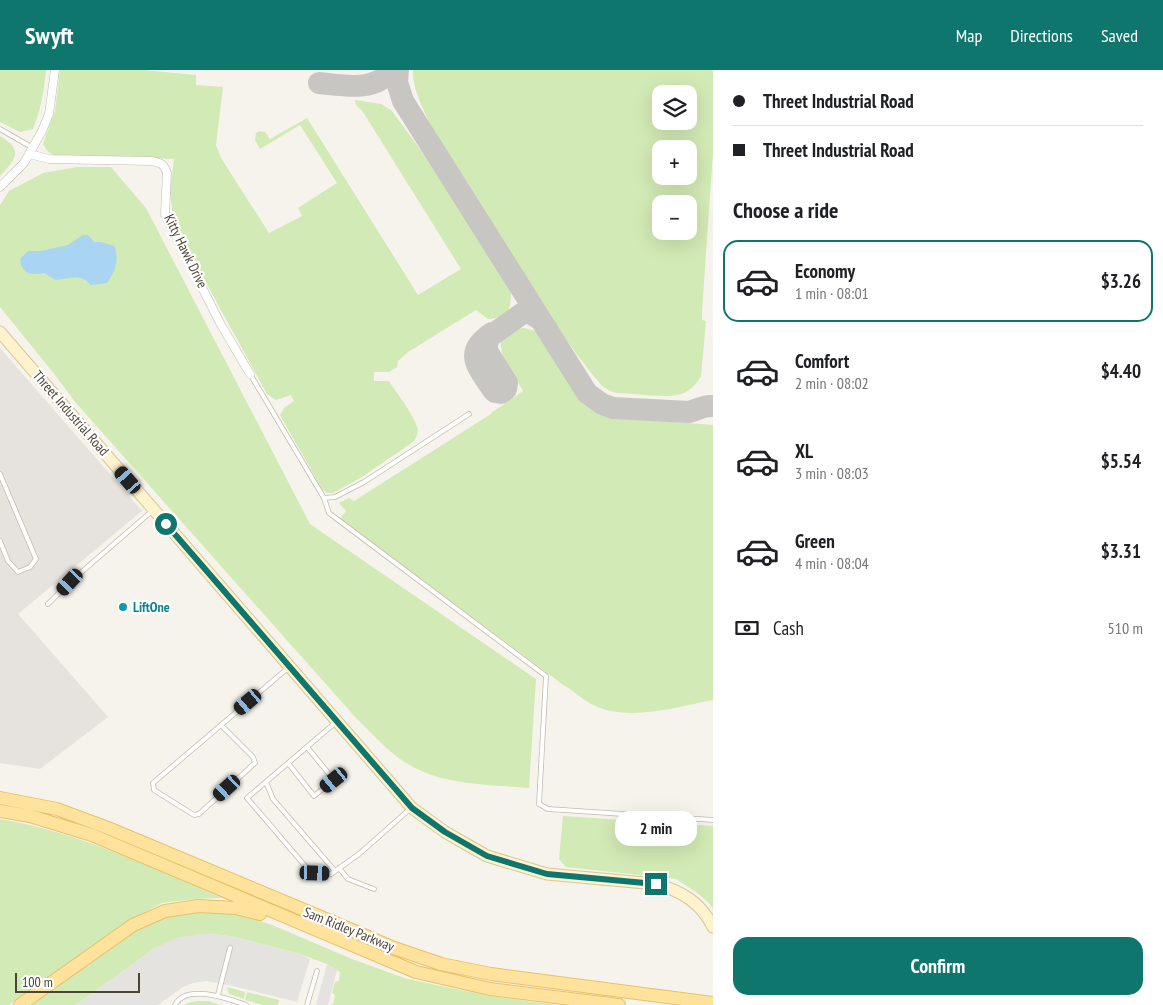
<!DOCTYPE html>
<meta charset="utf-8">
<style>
:root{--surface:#fff;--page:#f2f2f2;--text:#202124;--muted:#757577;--line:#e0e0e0;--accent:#0f766e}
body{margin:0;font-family:"PT Sans Narrow",sans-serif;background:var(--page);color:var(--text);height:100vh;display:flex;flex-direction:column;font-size:19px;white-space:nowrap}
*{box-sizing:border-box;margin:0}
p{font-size:16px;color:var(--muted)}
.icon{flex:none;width:28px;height:28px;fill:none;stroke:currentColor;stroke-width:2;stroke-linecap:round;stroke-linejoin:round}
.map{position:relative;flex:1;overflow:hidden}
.drawer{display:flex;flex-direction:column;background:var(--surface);width:450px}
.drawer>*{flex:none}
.banner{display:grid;align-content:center;height:110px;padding:0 20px;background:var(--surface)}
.controls{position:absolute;left:652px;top:15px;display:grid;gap:10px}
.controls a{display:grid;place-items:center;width:45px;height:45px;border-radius:10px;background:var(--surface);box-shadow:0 5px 20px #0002;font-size:25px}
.scale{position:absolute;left:15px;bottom:12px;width:125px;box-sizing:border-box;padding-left:5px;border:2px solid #4b4439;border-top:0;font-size:14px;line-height:18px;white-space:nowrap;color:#4b4439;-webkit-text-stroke:4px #fff;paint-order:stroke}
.end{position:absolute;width:22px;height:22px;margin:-11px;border:6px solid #0f766e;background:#fff;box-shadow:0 0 0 2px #fff}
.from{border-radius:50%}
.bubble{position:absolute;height:35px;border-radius:15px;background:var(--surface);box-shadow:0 5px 20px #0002;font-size:16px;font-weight:700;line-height:35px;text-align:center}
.car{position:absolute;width:15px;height:30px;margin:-15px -8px;border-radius:6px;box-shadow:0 0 4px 1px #0007;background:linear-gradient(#222 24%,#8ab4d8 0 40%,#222 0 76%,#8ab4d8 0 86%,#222 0)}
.banner b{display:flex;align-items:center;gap:18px;height:48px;font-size:19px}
.banner b+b{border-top:1px solid var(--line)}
.banner i{width:12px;height:12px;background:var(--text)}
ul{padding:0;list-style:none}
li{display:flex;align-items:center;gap:15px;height:82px;margin:0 10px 8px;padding:0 10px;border:2px solid transparent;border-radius:15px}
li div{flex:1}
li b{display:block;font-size:19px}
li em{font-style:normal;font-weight:700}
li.current{border-color:var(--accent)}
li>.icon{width:45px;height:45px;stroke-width:1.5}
h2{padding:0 20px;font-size:22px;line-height:60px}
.pay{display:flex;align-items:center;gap:12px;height:55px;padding:0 20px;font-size:19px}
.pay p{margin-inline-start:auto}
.action{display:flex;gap:10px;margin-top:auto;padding:10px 20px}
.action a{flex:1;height:58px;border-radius:15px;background:var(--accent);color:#fff;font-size:20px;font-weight:700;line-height:58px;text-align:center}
header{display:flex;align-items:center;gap:30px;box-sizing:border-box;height:70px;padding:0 25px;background:var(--accent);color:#fff}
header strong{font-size:24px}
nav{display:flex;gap:28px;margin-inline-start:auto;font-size:18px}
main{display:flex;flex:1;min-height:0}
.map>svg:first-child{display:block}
</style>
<header>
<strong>Swyft</strong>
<nav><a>Map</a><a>Directions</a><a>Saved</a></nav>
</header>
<main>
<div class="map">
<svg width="713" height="935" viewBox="0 0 713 935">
<rect width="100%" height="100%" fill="#f6f3ec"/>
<path fill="#e6e2dd" d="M 0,278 L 142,441 L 18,544 L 108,647 L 40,699 L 0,693 Z"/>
<path fill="#d2eab5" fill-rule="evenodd" d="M 0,0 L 46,0 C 44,21 41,39 33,59 L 20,62 L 0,52 Z
M 60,0 L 143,0 L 196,5 L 196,15 L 223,17 L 216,75 L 221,88 L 269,163 L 302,146 L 298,138 L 337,113 L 300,55 L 260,79 L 255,70 L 256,63 L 259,61 L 265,62 L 270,69 L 307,48 L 418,225 L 461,199 L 363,42 L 356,35 L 355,30 L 381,34 L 391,40 L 436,101 L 511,219 C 511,239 510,247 488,249 L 476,240 L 408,282 L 398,291 L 397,297 L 389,302 L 374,302 L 374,311 L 389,311 C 397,324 413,343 417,357 C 419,363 416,368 413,372 L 362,407 L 333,423 L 327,423 L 322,419 L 280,345 L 285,337 L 294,331 L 291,325 L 276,330 L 267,324 L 174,154 L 170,121 L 174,89 L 54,85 L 48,82 L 43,74 L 55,41 Z
M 413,0 L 713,0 L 713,82 L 702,242 L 702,250 L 706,251 L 701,306 C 697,314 690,321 681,324 C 667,329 634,323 617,323 L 610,321 L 602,316 C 558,264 524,205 488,147 C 468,116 410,34 413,0 ZM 661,24 L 689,24 L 689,51 L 661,51 ZM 661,79 L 689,79 L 689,106 L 661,106 ZM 661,134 L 689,134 L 689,161 L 661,161 Z
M 0,66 C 24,80 16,89 0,106 Z
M 77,97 L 111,97 L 146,138 L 310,454 L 536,609 L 529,718 C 484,714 434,716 396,686 C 382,675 370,661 357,649 L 76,333 L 55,305 L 0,237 L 0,135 L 9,121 L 43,103 Z
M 524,258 L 536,261 L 585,335 L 600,345 L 612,347 L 713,355 L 713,630 C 676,637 627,653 591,634 C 581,628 572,620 562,614 L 340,449 L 346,441 L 339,433 L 349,428 L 354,431 L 491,344 L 491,343 L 523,321 C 514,304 499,290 501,269 C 507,263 515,259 524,258 Z
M 563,746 L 713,756 L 713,839 L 708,832 L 696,822 L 676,809 L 566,797 L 559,789 Z
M 0,749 C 78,762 150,797 222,828 L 195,829 L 162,833 L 131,849 L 9,935 L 0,935 Z
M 206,840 L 238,843 L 272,855 L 352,889 L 407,909 L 490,926 L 557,935 L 329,935 L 333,934 L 335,925 L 332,923 L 335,912 L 339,911 L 340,902 L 327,894 L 300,884 L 235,867 L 213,864 L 199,864 L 155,878 L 76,935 L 28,935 L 144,854 L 175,842 Z
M 227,917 L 245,922 L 244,929 L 229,924 Z
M 247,922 L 279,930 L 278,935 L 263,935 L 245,930 Z
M 199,931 L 208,931 L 221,935 L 184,935 L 191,932 Z"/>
<path fill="#e5e3e0" d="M 199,864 L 213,864 L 235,867 L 300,884 L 310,889 L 297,932 L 233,916 L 206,911 L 193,913 L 183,917 L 158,935 L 76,935 L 155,878 L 176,868 Z
M 327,894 L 337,900 L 328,935 L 316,935 Z"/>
<path fill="#a9d4f2" d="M 83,165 L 88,165 L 94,172 L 101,172 L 114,176 C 120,190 115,202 107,213 L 91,215 C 80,203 69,209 56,210 L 44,203 C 32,206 21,203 20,189 L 28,181 L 41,181 L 68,175 Z"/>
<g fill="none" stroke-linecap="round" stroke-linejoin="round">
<path stroke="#c8c6c3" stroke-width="22" d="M 398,0 L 397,12 L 403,31 L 587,323 L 602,334 L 613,338 L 689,342 C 698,340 703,335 713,336
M 319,13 C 342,15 375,23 391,0
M 492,263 C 462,283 478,297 493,320 L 495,322 L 501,323 L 506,319 L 507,313 L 487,281 L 487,275 L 489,267 L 523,243 L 530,243 L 541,250"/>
<g stroke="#c2bbae" stroke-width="5.5">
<path id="lane" d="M 0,59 L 33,78
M 250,304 L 324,428 L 335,427 L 364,412 L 469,344
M 0,404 L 36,489 L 30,497 L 18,502 L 8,491 L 0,471
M 324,428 L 329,443 L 546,606 L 539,734 L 548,739 L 713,750
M 48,534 L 70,512 L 152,441
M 335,653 L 247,728 L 306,797 L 315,803 L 331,804 L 359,784 L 410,739
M 221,655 L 253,687 L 255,693 L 199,744 L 194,745 L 154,720 L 153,713 L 288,598
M 288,693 L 314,726 L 334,710 L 307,677
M 266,712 L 273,729 L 335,801
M 339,798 L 348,809 L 374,819
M 218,925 L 230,878
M 175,935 C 186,913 229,929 246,935
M 307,935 L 317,901"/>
</g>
<g stroke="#c2bbae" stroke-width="9">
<path id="street" d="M 29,84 L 49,89 L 152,91 C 161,93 164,94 167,103 L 165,144 L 220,253 L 250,304
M 0,117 L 24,93 L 42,61 L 49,44 L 55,0"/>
</g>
<g stroke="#d6c79b" stroke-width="13">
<path id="secondary" d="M 0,262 L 412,738 L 445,762 L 487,786 L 547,804 L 656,814 C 682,821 701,833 713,857"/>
</g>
<g stroke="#e6c16a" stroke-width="14">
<path id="primary" d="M 0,728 L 57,739 L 108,758 L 345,857 L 394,878 L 441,894 L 491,904 L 713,933
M 0,741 L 30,746 L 92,765 L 416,902 L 490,919 L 619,935
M 20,935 L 133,855 L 165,841 L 198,836 L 236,838 L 260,844"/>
</g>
<use href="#lane" stroke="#fff" stroke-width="4"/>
<use href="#street" stroke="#fff" stroke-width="8"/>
<use href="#secondary" stroke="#fff3cd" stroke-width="11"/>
<use href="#primary" stroke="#ffe39c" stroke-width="12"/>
</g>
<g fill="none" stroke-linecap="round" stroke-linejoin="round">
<path stroke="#0f766e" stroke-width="6" d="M 166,454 L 412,738 L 445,762 L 487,786 L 547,804 L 656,814"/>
</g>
<circle fill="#0f9aa8" stroke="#fff" stroke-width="2" cx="123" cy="537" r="5"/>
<g text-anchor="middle" stroke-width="4.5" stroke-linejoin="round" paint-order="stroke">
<g font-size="14" fill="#4b4439" stroke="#fff">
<text transform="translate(186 181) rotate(64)" y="5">Kitty Hawk Drive</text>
<text transform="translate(71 343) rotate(49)" y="5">Threet Industrial Road</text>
<text transform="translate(349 859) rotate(22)" y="5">Sam Ridley Parkway</text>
</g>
<g font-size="14" font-weight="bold" fill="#0d838f" stroke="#fff" text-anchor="start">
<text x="133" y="542">LiftOne</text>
</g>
</g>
</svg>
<div class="controls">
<a><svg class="icon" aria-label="layers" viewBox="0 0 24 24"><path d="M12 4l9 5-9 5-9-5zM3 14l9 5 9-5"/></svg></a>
<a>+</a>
<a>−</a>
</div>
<div class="scale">100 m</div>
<i class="end from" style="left:166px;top:454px"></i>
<i class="end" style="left:656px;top:814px"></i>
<div class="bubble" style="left:615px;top:741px;width:82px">2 min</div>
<i class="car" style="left:128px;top:410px;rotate:319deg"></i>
<i class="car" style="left:70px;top:512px;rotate:223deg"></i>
<i class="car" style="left:248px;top:632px;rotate:230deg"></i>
<i class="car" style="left:334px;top:710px;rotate:231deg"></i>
<i class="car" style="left:227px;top:718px;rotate:228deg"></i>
<i class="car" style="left:315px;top:803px;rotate:92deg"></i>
</div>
<section class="drawer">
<div class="banner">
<b><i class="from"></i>Threet Industrial Road</b>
<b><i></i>Threet Industrial Road</b>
</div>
<h2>Choose a ride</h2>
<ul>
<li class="current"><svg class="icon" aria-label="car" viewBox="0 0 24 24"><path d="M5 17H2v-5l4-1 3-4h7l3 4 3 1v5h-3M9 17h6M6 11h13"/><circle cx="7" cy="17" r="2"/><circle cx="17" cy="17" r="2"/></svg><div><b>Economy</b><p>1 min · 08:01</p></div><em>$3.26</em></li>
<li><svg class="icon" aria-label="car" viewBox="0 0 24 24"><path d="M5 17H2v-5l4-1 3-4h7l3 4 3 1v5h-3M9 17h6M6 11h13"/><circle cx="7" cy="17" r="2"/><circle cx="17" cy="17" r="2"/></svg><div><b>Comfort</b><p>2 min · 08:02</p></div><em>$4.40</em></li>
<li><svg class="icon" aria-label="car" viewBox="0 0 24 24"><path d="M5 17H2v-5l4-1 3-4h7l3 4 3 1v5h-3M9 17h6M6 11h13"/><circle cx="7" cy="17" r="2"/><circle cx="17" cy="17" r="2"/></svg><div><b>XL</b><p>3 min · 08:03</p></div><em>$5.54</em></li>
<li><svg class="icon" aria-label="car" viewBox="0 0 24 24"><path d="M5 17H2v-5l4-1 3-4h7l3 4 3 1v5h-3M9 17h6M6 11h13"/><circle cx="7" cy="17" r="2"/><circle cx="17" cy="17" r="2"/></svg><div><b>Green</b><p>4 min · 08:04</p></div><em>$3.31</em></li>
</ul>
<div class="pay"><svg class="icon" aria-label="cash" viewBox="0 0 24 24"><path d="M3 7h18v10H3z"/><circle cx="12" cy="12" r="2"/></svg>Cash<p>510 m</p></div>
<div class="action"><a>Confirm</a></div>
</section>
</main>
